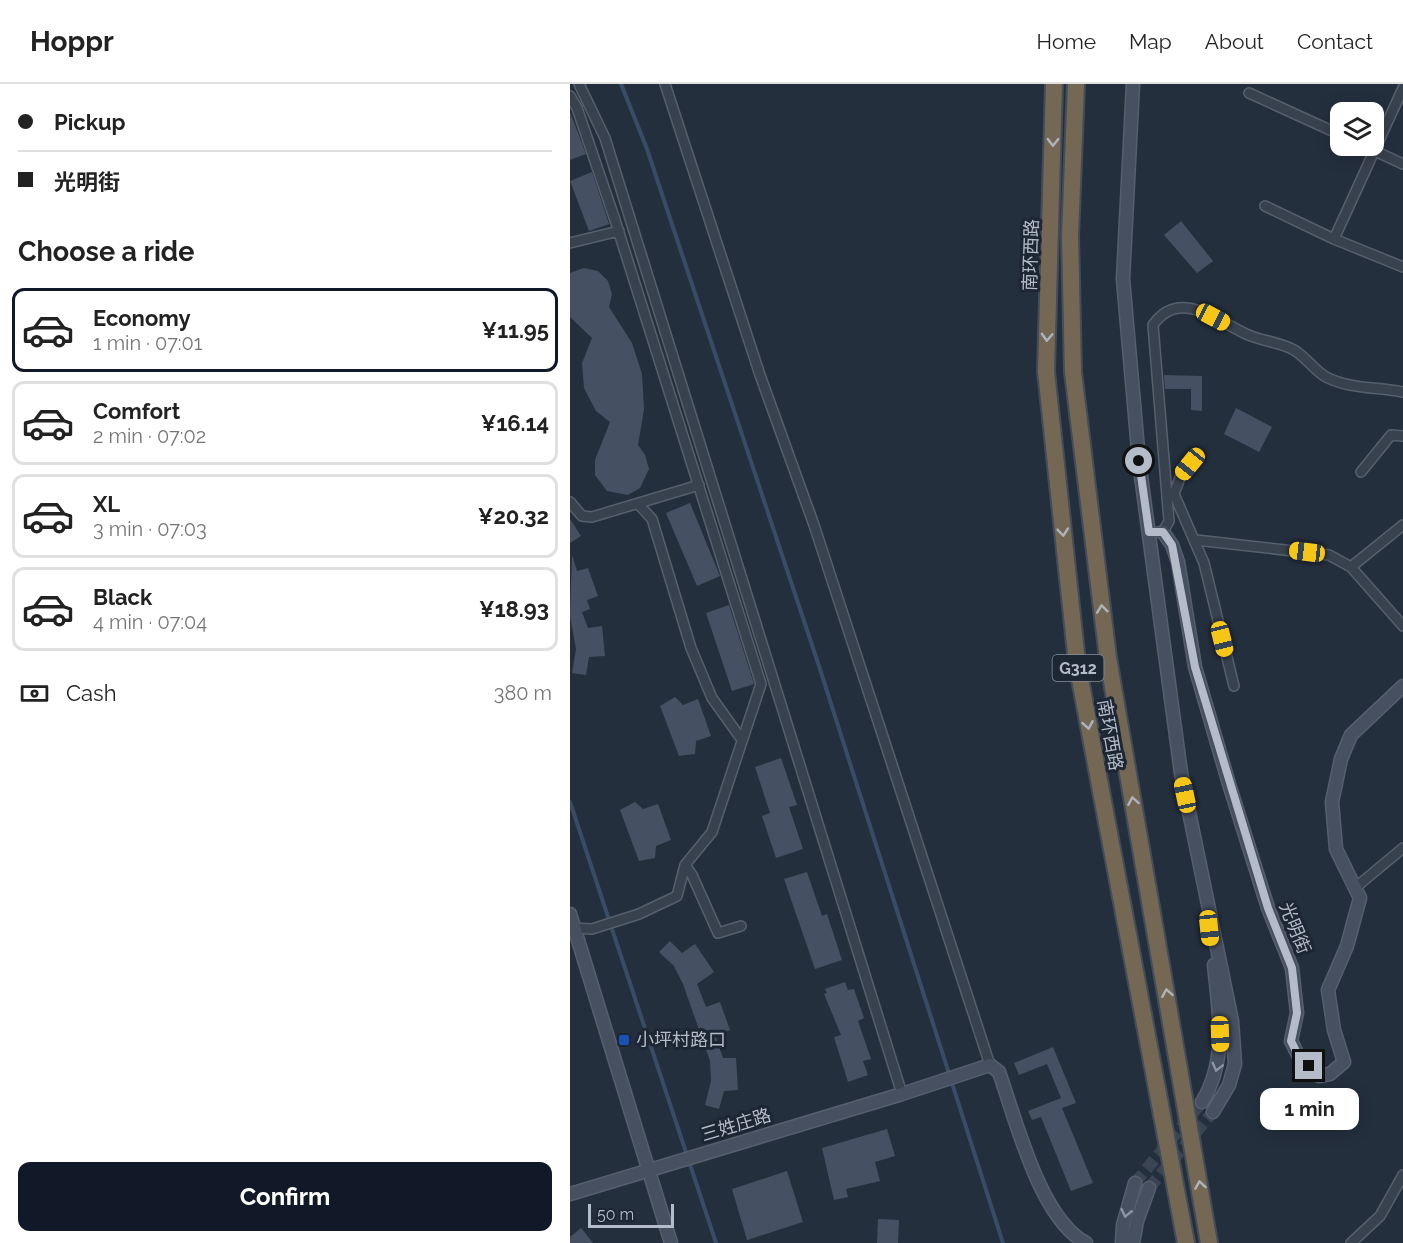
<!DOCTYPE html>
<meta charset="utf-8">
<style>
:root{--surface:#fff;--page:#f6f6f6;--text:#222;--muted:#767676;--line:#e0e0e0;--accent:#111827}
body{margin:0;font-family:Raleway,"Noto Sans SC",sans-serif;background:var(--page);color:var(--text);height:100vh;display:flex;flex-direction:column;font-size:22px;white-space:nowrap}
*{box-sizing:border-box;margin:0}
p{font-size:20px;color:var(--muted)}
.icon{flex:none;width:33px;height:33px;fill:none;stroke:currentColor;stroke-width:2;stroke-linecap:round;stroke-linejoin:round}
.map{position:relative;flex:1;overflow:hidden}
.sheet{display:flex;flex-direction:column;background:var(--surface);width:570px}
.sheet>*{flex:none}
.guide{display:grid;align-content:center;height:132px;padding:0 18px;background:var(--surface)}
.tools{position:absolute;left:760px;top:18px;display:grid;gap:12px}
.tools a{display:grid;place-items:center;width:54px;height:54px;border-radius:12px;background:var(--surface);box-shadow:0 3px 15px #0003;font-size:30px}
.scale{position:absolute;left:18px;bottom:15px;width:86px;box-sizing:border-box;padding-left:6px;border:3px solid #b4bcc9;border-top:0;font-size:16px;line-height:21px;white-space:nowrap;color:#b4bcc9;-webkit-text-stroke:4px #1d2633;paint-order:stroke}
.end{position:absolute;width:27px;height:27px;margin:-14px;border:8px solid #b4bcc9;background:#111;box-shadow:0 0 0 3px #111}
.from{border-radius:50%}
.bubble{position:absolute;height:42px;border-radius:12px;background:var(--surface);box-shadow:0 3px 15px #0003;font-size:20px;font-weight:700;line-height:42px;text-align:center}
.car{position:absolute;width:18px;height:36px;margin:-18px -9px;border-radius:8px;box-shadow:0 0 4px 2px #0007;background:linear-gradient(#f5c518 24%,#345 0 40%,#f5c518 0 76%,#345 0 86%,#f5c518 0)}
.guide b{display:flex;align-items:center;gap:21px;height:57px;font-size:22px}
.guide b+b{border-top:2px solid var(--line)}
.guide i{width:15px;height:15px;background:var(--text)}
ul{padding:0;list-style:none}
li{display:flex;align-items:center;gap:18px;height:84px;margin:0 12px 9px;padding:0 6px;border:3px solid var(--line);border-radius:12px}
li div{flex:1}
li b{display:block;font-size:22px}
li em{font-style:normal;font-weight:700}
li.active{border-color:var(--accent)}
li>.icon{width:54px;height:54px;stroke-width:1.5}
h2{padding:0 18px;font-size:27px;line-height:72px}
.pay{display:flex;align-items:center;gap:15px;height:66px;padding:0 18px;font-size:22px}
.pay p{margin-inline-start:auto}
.button{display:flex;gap:12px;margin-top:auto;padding:12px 18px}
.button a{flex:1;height:69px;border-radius:12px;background:var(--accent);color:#fff;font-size:24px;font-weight:700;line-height:69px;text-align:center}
header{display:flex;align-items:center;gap:36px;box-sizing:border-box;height:84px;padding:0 30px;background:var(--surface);border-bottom:2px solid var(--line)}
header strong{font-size:28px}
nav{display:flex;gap:33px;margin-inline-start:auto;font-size:21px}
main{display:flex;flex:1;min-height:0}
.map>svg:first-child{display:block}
</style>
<header>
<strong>Hoppr</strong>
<nav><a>Home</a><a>Map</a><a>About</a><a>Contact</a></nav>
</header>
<main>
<section class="sheet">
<div class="guide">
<b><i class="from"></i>Pickup</b>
<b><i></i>光明街</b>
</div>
<h2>Choose a ride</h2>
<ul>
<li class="active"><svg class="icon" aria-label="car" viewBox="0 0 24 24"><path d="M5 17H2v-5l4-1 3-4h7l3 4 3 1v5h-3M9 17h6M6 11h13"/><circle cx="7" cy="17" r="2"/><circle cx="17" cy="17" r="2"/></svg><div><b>Economy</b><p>1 min · 07:01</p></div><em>¥11.95</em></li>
<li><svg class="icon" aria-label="car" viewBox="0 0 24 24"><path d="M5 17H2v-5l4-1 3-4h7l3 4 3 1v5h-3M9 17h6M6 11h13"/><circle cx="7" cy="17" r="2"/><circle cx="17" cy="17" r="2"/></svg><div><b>Comfort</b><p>2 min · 07:02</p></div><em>¥16.14</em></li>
<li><svg class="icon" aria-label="car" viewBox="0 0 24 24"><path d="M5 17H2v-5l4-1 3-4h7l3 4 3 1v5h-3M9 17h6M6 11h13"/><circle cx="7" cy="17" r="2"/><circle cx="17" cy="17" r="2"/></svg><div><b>XL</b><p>3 min · 07:03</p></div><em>¥20.32</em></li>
<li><svg class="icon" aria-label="car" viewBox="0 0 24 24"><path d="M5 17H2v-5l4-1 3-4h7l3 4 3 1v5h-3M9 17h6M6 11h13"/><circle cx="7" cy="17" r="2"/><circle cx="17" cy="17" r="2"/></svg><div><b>Black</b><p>4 min · 07:04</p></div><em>¥18.93</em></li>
</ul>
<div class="pay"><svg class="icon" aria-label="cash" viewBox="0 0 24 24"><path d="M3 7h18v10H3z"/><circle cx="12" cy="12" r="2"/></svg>Cash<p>380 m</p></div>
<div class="button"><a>Confirm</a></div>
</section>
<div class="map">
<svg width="833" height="1159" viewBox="0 0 833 1159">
<rect width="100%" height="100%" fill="#242f3e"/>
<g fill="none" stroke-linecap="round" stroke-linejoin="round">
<path stroke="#394c67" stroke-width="4" d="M 51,0 L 77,65 L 249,582 L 433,1159
M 0,718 L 146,1159"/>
</g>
<path fill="#455162" d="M 0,28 L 16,70 L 0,76 Z
M 22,88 L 39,140 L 19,147 L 0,97 Z
M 611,137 L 643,177 L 627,189 L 594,151 Z
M 14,184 L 28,187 L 38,197 L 42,210 L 39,223 L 62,259 L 72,290 L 74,325 L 68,361 L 75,371 L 79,385 L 70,404 L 58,411 L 37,407 L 25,391 L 25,376 L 40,338 L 26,327 L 14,304 L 12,279 L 22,254 L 0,233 L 0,189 Z
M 594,291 L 632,292 L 632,327 L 621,326 L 621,305 L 595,305 Z
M 666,324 L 702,343 L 689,368 L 654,350 Z
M 120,419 L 150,492 L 127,502 L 96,429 Z
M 0,435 L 11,452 L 0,459 Z
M 2,471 L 7,487 L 18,484 L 28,512 L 17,516 L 20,525 L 12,528 L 18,544 L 32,542 L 35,572 L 19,573 L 16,591 L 2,589 L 6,565 L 0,532 Z
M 159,521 L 184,600 L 162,607 L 136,529 Z
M 105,613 L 113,621 L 128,615 L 141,652 L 126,657 L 125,670 L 109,672 L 90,622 Z
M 211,674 L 227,721 L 219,723 L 233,765 L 206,774 L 192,732 L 200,729 L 185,683 Z
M 65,718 L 73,725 L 88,720 L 101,756 L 86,762 L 85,774 L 69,777 L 50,726 Z
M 237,788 L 252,832 L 257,830 L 272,876 L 245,885 L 214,795 Z
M 100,857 L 112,869 L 125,860 L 144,888 L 127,900 L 136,923 L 150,918 L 160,946 L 145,951 L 153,974 L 166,974 L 168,1006 L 154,1007 L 149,1025 L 135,1021 L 141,997 L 140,977 L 113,900 L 104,882 L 89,868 Z
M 275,898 L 278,906 L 284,905 L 294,934 L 288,937 L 301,975 L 293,977 L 298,991 L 278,998 L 264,953 L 271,951 L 254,910 L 257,909 L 255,905 Z
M 483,963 L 506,1019 L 492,1024 L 523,1099 L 501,1107 L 471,1033 L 462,1036 L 458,1027 L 491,1014 L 477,980 L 449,991 L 444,979 Z
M 317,1045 L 325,1072 L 305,1078 L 310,1097 L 276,1105 L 278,1113 L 264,1116 L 252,1064 Z
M 217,1087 L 233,1138 L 177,1156 L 162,1105 Z
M 308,1135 L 329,1136 L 328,1159 L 307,1159 Z
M 11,1144 L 23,1159 L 0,1159 L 0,1153 Z"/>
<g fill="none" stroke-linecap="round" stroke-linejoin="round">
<path stroke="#3a4453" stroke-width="12" stroke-dasharray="12 6" stroke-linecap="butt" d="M 565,1099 L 632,1018
M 579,1104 L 643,1028"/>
<g stroke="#565f6c" stroke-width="12">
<path id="street" d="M 9,0 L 35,54 L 332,1010
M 95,0 L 190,291 L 244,441 L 420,981
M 679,9 L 771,51
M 0,12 L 7,24 L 45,136 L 191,600 L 142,748 L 115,781 L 107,812 L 69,830 L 22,845 L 0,844
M 794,62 L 833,80
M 695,122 L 764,155 L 833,183
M 764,155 L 833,4
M 0,159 L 49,147
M 791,388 L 821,351 L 833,352
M 597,410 L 604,410 L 634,479 L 664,602
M 604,410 L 611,391 L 628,370
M 0,418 L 12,432 L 22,433 L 129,401
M 69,421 L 82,435 L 121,564 L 142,614 L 172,656
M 587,448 L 593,448 L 599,437 L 583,241 C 609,204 646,236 676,250 C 691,257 710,258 724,266 C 736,273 744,286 756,293 C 779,305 808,303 833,308
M 626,456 L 759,471 L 781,483 L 833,542
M 781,483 L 833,441
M 115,781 L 122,791 L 148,849 L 171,842
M 785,804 L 833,764
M 781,1159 L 810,1132 L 833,1091"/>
</g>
<g stroke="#565f6c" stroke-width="15">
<path id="secondary" d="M 563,0 L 553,195 L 569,377 L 611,689 L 662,937 L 665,980 L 659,1001 L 643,1028
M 593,448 L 602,461 L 608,478 L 625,583 L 659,700 L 698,824 L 722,884 L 727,929 L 721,957 L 729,973 L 749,992 L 760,990 L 774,978 L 764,946 L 758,906 L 777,862 L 790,814 L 766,765 L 762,718 L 771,675 L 781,651 L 833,602
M 0,830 L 101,1159
M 632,1018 C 658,975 649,929 644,881
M 0,1110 L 332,1010 L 420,981 L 429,988 C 446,1036 470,1135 516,1159
M 552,1159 L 553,1141 L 565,1099
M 563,1159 L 567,1137 L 579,1104"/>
</g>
<g stroke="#434c59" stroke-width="20">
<path id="highway" d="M 484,0 L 476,287 L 507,579 L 616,1159
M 506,0 L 500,152 L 503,288 L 538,574 L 639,1159"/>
</g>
<use href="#street" stroke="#38414e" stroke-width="9"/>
<use href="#secondary" stroke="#465061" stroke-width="12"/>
<use href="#highway" stroke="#746855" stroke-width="16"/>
</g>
<defs><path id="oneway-chevron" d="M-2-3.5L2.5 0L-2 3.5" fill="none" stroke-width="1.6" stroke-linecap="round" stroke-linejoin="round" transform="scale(1.5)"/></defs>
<g stroke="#aeb4bd">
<use href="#oneway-chevron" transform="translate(483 58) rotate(91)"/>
<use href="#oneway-chevron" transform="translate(477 253) rotate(92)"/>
<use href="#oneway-chevron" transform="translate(493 448) rotate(84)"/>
<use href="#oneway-chevron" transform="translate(532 525) rotate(-97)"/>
<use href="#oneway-chevron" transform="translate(518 641) rotate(80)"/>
<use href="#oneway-chevron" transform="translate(563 717) rotate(-100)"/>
<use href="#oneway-chevron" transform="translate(597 909) rotate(-100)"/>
<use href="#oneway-chevron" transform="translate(630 1101) rotate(-99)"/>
</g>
<g stroke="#8e96a5">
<use href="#oneway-chevron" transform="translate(647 983) rotate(104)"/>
<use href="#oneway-chevron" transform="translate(556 1129) rotate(102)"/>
</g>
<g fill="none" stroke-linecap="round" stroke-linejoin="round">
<path stroke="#b4bcc9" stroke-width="8" d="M 569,377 L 579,448 L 593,448 L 602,461 L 625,583 L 698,824 L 722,884 L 727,929 L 721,957 L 729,973 L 739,982"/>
</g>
<rect fill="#1a4fb4" stroke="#1d2633" stroke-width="2" x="48" y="950" width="12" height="12" rx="3"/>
<g text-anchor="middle" stroke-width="6" stroke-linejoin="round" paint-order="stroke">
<rect fill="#1d2633" stroke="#878f9c" stroke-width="1.5" x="482.5" y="571" width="51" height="26" rx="4.5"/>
<g font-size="16" font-weight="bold" fill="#b4bcc9">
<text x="508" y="590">G312</text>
</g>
<g font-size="18" fill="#b4bcc9" stroke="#1d2633">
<text transform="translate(461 171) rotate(-88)" y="6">南环西路</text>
<text transform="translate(540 651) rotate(80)" y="6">南环西路</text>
<text transform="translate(725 844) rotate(68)" y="6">光明街</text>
<text transform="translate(166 1041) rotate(-17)" y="6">三姓庄路</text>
</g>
<g font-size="18" fill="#b4bcc9" stroke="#1d2633" text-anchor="start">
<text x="66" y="962">小坪村路口</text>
</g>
</g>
</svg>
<div class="tools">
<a><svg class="icon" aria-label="layers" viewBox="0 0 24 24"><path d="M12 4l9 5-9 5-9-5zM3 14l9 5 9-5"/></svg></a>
</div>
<div class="scale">50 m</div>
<i class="end from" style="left:569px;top:377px"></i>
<i class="end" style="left:739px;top:982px"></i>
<div class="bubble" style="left:690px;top:1004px;width:99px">1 min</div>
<i class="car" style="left:643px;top:233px;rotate:118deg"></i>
<i class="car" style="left:620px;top:380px;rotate:219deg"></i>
<i class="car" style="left:737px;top:468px;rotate:277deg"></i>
<i class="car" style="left:652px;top:555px;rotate:166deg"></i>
<i class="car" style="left:615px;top:711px;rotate:348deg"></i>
<i class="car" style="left:639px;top:844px;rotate:174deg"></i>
<i class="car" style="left:650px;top:950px;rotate:178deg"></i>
</div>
</main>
